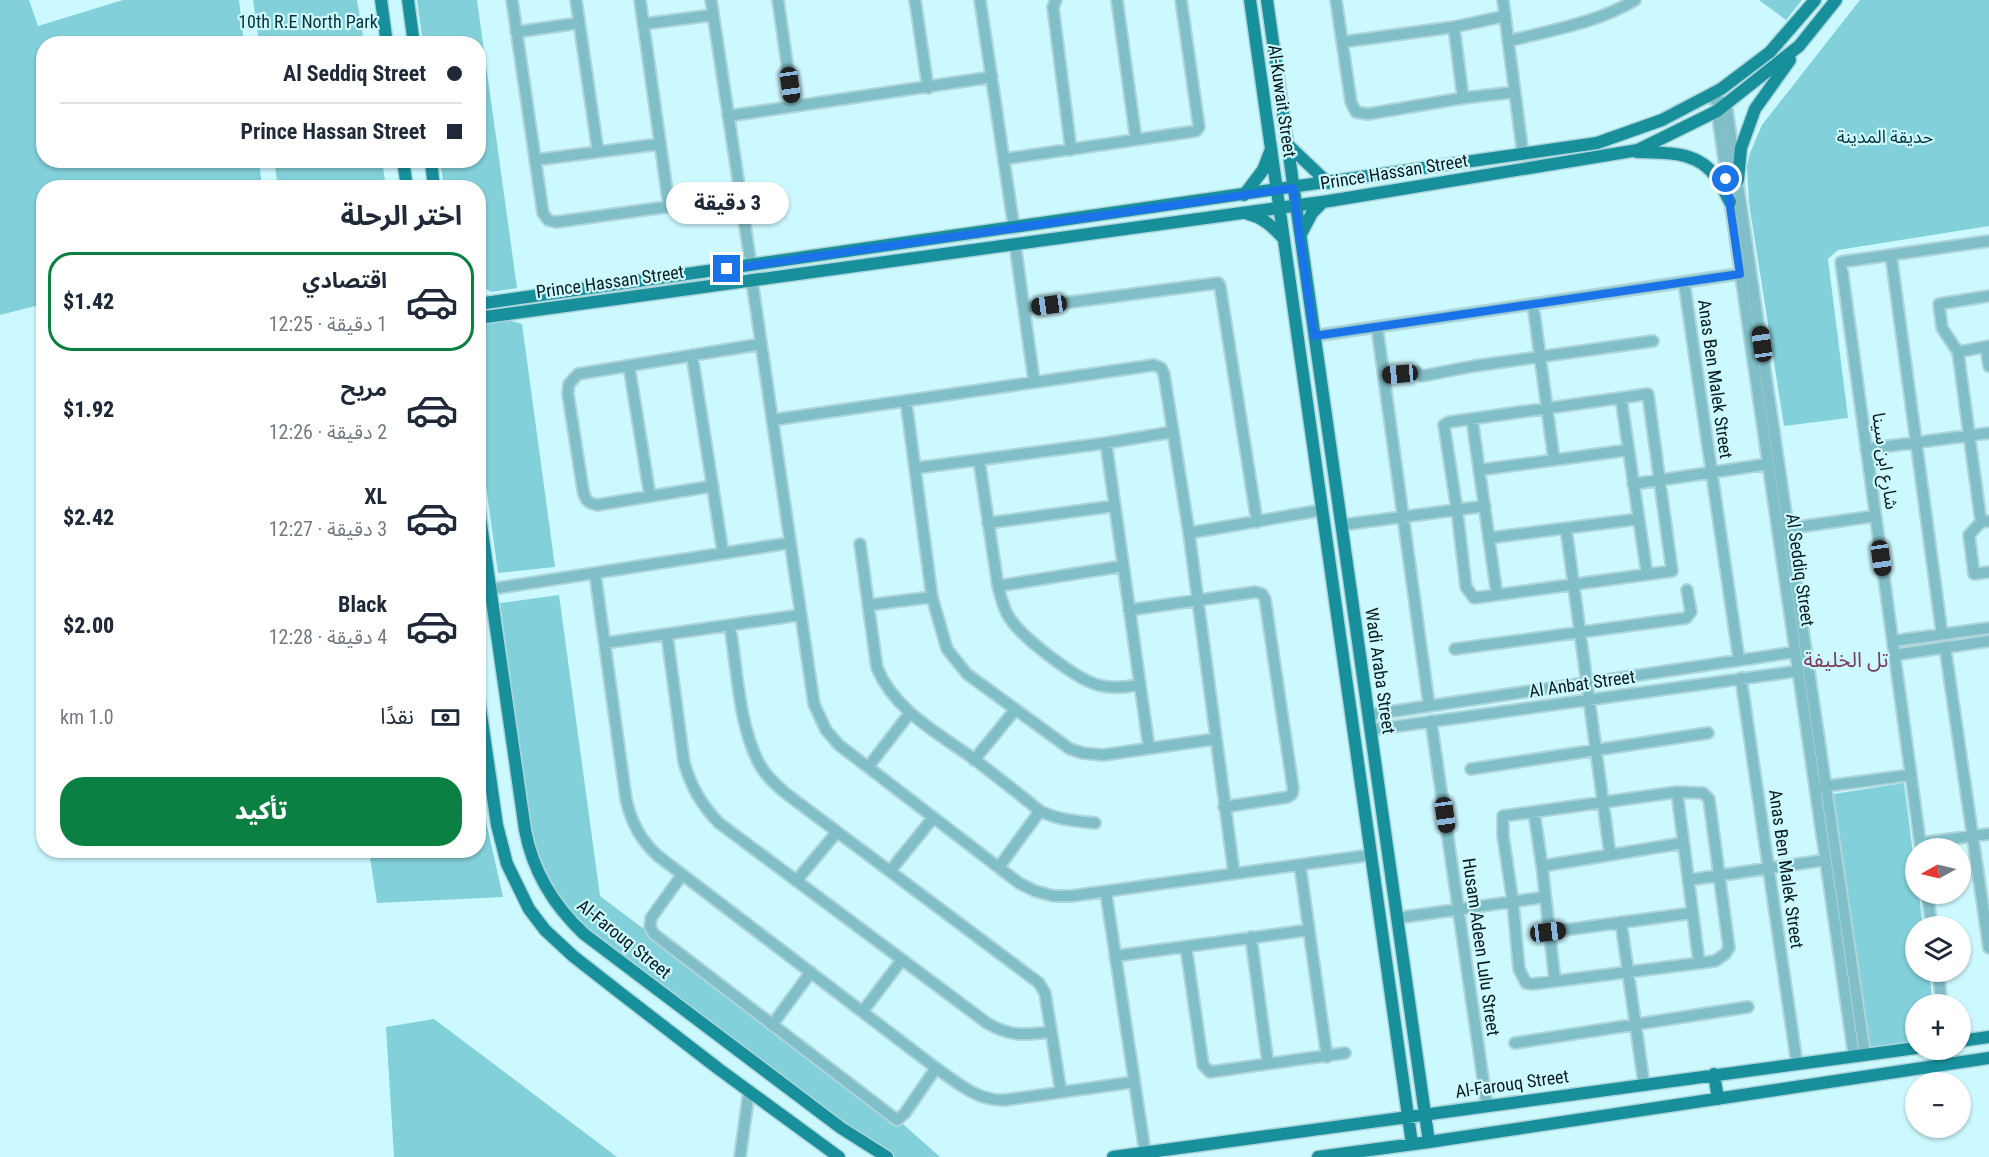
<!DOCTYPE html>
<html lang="ar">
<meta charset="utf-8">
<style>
:root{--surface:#fff;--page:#f2f2f3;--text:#1f2937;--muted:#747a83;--line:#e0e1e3;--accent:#0b8043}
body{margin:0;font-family:"Roboto Condensed","Noto Sans Arabic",sans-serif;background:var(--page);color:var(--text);direction:rtl;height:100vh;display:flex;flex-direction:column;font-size:22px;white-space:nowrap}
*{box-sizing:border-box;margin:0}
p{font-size:20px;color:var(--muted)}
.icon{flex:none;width:33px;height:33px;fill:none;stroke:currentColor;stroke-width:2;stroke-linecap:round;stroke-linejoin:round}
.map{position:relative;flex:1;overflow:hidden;direction:ltr}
.drawer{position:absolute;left:36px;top:180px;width:450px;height:678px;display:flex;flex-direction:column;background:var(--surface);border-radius:24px;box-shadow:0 2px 4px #0004;direction:rtl}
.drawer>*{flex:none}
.hud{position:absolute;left:36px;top:36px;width:450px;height:132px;border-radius:24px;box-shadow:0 2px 4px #0004;direction:rtl;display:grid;align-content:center;height:132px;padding:0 24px;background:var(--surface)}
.needle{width:39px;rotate:262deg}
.controls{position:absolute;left:1905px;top:838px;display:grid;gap:12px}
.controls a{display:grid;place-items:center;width:66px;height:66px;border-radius:50%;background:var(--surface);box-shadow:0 2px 4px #0004;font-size:30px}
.end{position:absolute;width:27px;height:27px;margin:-14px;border:8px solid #1a73e8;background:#fff;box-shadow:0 0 0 3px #fff}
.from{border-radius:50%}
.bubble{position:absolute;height:42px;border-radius:21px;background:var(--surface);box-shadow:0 2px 4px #0004;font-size:20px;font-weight:800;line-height:42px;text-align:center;direction:rtl}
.car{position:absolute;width:18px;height:36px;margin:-18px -9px;border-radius:8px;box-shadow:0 0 4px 2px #0007;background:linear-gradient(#222 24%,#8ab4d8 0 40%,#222 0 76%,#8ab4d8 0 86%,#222 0)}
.hud b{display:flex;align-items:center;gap:21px;height:57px;font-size:22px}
.hud b+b{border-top:2px solid var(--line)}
.hud i{width:15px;height:15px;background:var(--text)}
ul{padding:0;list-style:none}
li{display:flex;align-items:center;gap:18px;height:99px;margin:0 12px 9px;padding:0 12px;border:3px solid transparent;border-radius:24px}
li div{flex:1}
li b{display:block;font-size:22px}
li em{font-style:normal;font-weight:800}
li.selected{border-color:var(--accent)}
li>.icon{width:54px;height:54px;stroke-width:1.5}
h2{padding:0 24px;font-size:27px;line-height:72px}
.pay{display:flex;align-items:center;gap:15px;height:66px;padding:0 24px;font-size:22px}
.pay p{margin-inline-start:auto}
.action{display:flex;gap:12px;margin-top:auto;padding:12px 24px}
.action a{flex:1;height:69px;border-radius:24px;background:var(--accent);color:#fff;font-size:24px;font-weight:800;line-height:69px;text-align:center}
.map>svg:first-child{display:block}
</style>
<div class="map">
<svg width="1989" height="1157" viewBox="0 0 1989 1157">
<rect width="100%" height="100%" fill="#ccf9ff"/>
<path fill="#82d0da" d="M 0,0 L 29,0 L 38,26 L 123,0 L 239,0 L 244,43 L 44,44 L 44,160 L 259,161 L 262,187 L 44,188 L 43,304 L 0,315 Z
M 253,0 L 357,0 L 364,43 L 259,43 Z
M 417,0 L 477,0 L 517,288 L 491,292 L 479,284 L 478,188 L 444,187 L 440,161 L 478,160 L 478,44 L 423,43 Z
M 1759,0 L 1802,0 L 1786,20 Z
M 1860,0 L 1989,0 L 1989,226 L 1838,250 L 1828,259 L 1848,418 L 1784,426 L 1749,203 L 1747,166 L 1750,153 L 1762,125 Z
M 274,161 L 382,161 L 386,187 L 278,187 Z
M 492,316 L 522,324 L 555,567 L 498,573 L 479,435 L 478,336 Z
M 559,595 L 600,896 L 904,1125 L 940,1157 L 889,1157 L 566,917 L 539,868 L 533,846 L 500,603 Z
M 1904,783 L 1915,869 L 1916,894 L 1919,894 L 1923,927 L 1916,927 L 1916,972 L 1929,972 L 1933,1005 L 1916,1005 L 1915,1049 L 1865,1055 L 1827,795 Z
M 479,790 L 503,897 L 377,903 L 369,851 L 478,850 Z
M 434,1019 L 617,1157 L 394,1157 L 386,1027 Z"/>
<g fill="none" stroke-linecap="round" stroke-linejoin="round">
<g stroke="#add5db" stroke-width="14">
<path id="minor" d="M 512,0 L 543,213 L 548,220 L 556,222 L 740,197
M 576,0 L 598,152
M 640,0 L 669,206
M 711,0 L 751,265
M 778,0 L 793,106
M 915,0 L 928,88
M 980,0 L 1014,228
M 1056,0 L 1053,7 L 1071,150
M 1117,0 L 1136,140
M 1336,0 L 1351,102 L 1356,112 L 1368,114 L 1463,98 L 1515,92
M 1503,0 L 1523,155
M 643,24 L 713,15
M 1454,27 L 1505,16
M 516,32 L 579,23
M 1509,41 C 1551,30 1597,23 1635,0
M 1342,42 L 1454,27 L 1463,98
M 1707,97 L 1726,103 L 1865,1055
M 1718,104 L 1717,111 L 1854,1056
M 728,116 L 992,77
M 1004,159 L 1196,131 L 1199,127 L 1181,0
M 535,160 L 660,144
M 1015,244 L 1034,381
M 1891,255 L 1942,634
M 752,281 L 814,704 L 826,730 L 839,745 L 1019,883 L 1035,891 L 1054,896 L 1071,896 L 1371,855
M 1684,282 L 1739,660
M 1533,304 L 1554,460
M 1025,308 L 1218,283 L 1220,286 L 1257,522
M 1377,327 L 1429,705
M 1314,336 L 1745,273
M 1986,347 L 1989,366
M 1958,352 L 1989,346
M 692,355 L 723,553
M 629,366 L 650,496
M 1384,375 L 1416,372 L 1422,376 L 1474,366 L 1653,341
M 1648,394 L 1672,571 L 1474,598 L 1466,587 L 1457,510 L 1444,425 L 1449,422 Z
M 1621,398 L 1647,574
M 906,401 L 932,597 L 947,649 L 967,674 L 1070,749 L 1083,753 L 1103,755 L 1215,739
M 1472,419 L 1497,595
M 772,420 L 1154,365 L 1161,368 L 1164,374 L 1189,533 L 1234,873
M 1106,443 L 1149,748
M 1866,449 L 1989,433
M 979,460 L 998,586 C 1001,597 1003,608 1009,617 C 1021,637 1076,679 1098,685 C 1112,689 1125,687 1140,685
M 916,468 L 1106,443 L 1172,432
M 1479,470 L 1628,450
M 1633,484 L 1768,464
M 713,486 L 597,505 C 587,503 585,499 583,490 L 568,394 L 569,384 L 578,374 L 761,344
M 1989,521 L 1981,522 L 1969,535 L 1974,574 L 1989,572
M 1981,522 L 1958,352 L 1942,328 L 1939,304 L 1989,296
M 988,523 L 1114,506
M 1341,525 L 1485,506
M 1566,528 L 1610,854
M 1784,529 L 1875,516
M 1189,533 L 1322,510
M 1489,538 L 1638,519
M 860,544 L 877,668 C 895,711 938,733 974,759 C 996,776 1018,793 1040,811 C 1058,820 1075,821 1095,823
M 595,573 L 626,799 C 631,822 640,840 658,856 L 936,1068 C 958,1083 977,1101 1005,1100 L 1134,1082
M 998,586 L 1123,566
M 491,589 L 789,543
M 868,605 L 932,597
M 1129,610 L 1255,592 L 1262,594 L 1265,599 L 1293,788 L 1292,794 L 1288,797 L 1224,807
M 730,626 C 737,668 739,728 760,765 C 766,776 775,784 784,792 L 1039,983 L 1045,993 L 1061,1092
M 667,635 L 684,762 C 691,787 701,804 719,823 L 987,1023 C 1011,1037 1024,1035 1051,1032
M 1893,641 L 1989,628
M 605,643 L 800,615
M 1945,647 L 1989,948
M 1455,649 L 1686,618 L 1691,612 L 1687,590
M 1894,655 L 1989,641
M 1741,678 L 1797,1064
M 1368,715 L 1795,652
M 1431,721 L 1487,1106
M 1370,730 L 1798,671
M 974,760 L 1015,710
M 868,767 L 910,713
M 1471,769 L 1708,733
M 1819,787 L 1911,775
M 1677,792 L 1703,793 L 1709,799 L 1729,948 L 1725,954 L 1715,961 L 1533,984 L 1526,983 L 1519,969 L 1513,903 L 1503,835 L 1503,816 Z
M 1677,792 L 1699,962
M 1534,812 L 1542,866 L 1555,981
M 1920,843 L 1989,834
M 1921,849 L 1841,262 L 1989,241
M 1300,866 L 1327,1057
M 1542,866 L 1683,843
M 999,867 L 1040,811
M 890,871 L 933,818
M 682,875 L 651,918 L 650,927 L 654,934 L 897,1120 L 905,1113 L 936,1068
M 1688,880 L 1825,860
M 796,881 L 837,832
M 1106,893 L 1145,1152
M 1927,894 L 1932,927
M 1397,918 L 1545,897
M 1621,922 L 1644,1084
M 1549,932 L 1692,913
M 1251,937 L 1268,1064
M 1186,947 L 1203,1065 L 1210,1072 L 1345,1053
M 1115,956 L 1309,930
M 1938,972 L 1942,1005
M 863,1011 L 901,961
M 772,1025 L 811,972
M 1515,1043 L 1748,1007
M 740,1157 L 749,1091"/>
</g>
<g stroke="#add5db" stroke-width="15">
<path id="major" d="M 381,0 L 387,44
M 408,0 L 414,44
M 1250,0 L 1412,1144
M 1267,0 L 1429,1142
M 1287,144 L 1328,183
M 1637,152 C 1665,153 1697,150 1716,177 C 1721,184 1725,193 1730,202
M 403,160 L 407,188
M 431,160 L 434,188
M 1738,180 L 1741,148 L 1755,109 L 1790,60
M 1244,195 L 1263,170 L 1270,152
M 1248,214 C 1263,217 1274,228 1284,239
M 1301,234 L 1312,213 L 1323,202
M 478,304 L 1597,143 L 1662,120 L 1721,89 L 1770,52 L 1815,0
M 478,318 L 1329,201 L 1638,150 L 1717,111 L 1799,46 L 1836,0
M 478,503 L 525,830 C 533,872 553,905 584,934 L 841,1128 L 887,1157
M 478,693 L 497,825 L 507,864 L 529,909 L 545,930 L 573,956 L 619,992 L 720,1070 L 839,1157
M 1960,1041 L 1989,1037
M 1714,1074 L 1718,1099
M 1113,1157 L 1916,1048
M 1318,1157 L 1429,1142 L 1989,1058"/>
</g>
<use href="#minor" stroke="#80bfc7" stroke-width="10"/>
<use href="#major" stroke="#17909c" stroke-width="12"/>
</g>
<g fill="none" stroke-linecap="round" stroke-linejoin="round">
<path stroke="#1a73e8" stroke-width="8" d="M 727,269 L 1293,188 L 1314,336 L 1740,274 L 1726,179"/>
</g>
<g text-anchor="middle" stroke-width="4.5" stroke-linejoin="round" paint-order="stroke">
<g font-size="18" fill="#073237" stroke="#ccf9ff">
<text x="308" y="28">10th R.E North Park</text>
<text x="1885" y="143">حديقة المدينة</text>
</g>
<g font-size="18" fill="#091b1d" stroke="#ccf9ff">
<text transform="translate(1282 101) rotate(82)" y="6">Al-Kuwait Street</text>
<text transform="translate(1394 172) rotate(-9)" y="6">Prince Hassan Street</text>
<text transform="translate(610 282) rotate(-8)" y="6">Prince Hassan Street</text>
<text transform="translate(1715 379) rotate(82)" y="6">Anas Ben Malek Street</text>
<text transform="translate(1885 461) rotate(82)" y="6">شارع ابن سينا</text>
<text transform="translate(1800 570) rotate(82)" y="6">Al Seddiq Street</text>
<text transform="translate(1380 671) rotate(82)" y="6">Wadi Araba Street</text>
<text transform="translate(1582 684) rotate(-8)" y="6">Al Anbat Street</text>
<text transform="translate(1786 869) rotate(82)" y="6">Anas Ben Malek Street</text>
<text transform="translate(624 939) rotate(39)" y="6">Al-Farouq Street</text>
<text transform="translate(1481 947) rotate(82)" y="6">Husam Adeen Lulu Street</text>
<text transform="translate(1512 1084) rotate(-8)" y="6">Al-Farouq Street</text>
</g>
<g font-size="21" fill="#7d3a59" stroke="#ccf9ff">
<text x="1846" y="667">تل الخليفة</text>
</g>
</g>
</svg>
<div class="controls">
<a><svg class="needle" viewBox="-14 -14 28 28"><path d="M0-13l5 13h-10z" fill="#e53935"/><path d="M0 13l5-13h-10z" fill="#747a83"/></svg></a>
<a><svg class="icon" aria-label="layers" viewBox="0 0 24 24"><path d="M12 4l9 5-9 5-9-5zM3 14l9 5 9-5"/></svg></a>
<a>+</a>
<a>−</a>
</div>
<i class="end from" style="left:1726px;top:179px"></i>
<i class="end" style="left:727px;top:269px"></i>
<div class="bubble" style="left:666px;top:182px;width:123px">3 دقيقة</div>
<i class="car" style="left:790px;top:85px;rotate:172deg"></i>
<i class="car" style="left:1049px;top:305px;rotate:262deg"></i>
<i class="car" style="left:1762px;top:344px;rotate:352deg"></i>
<i class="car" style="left:1400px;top:374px;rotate:265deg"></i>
<i class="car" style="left:1881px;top:558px;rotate:172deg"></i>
<i class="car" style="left:1445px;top:815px;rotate:172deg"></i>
<i class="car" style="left:1548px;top:932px;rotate:83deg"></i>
<div class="hud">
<b><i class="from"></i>Al Seddiq Street</b>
<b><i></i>Prince Hassan Street</b>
</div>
<section class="drawer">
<h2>اختر الرحلة</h2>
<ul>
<li class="selected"><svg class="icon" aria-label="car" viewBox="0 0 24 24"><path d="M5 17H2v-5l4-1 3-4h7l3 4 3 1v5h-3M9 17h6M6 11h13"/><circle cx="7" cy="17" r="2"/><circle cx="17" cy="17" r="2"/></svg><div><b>اقتصادي</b><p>1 دقيقة · 12:25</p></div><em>$1.42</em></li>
<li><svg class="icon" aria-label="car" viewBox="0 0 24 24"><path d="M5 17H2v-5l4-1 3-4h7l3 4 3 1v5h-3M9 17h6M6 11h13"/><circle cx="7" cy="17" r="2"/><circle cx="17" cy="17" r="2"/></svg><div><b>مريح</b><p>2 دقيقة · 12:26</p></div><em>$1.92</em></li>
<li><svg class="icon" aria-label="car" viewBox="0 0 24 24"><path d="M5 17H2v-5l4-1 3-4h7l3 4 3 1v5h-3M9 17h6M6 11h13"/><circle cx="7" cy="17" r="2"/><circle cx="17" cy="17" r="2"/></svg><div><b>XL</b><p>3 دقيقة · 12:27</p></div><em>$2.42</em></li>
<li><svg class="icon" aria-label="car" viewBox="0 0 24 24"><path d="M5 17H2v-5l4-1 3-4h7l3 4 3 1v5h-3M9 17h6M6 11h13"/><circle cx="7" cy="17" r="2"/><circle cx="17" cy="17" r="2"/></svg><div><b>Black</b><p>4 دقيقة · 12:28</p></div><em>$2.00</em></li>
</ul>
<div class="pay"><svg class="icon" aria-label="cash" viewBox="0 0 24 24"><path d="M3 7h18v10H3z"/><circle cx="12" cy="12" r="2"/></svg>نقدًا<p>1.0 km</p></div>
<div class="action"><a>تأكيد</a></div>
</section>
</div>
